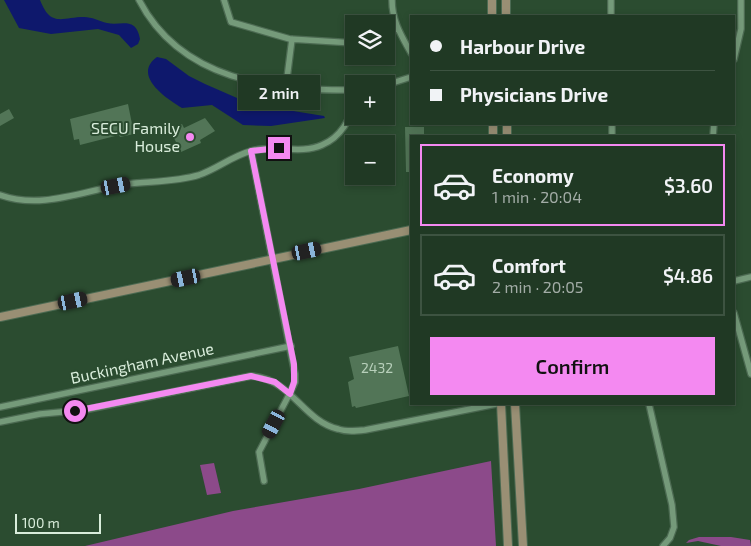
<!DOCTYPE html>
<meta charset="utf-8">
<style>
:root{--surface:#203924;--page:#2d4431;--text:#f1f3f6;--muted:#a2aca6;--line:#3d5341;--accent:#f489f1}
body{margin:0;font-family:"Exo 2",sans-serif;background:var(--page);color:var(--text);height:100vh;display:flex;flex-direction:column;font-size:19px;white-space:nowrap}
*{box-sizing:border-box;margin:0}
p{font-size:16px;color:var(--muted)}
.icon{flex:none;width:28px;height:28px;fill:none;stroke:currentColor;stroke-width:2;stroke-linecap:round;stroke-linejoin:round}
.map{position:relative;flex:1;overflow:hidden}
.side{position:absolute;left:410px;top:135px;width:325px;height:270px;display:flex;flex-direction:column;background:var(--surface);border-radius:0px;box-shadow:0 2px 8px #0003,0 0 0 1px var(--line)}
.side>*{flex:none}
.hud{position:absolute;left:410px;top:15px;width:325px;height:110px;border-radius:0px;box-shadow:0 2px 8px #0003,0 0 0 1px var(--line);display:grid;align-content:center;height:110px;padding:0 20px;background:var(--surface)}
.fabs{position:absolute;left:345px;top:15px;display:grid;gap:10px}
.fabs a{display:grid;place-items:center;width:50px;height:50px;border-radius:0px;background:var(--surface);box-shadow:0 2px 8px #0003,0 0 0 1px var(--line);font-size:25px}
.scale{position:absolute;left:15px;bottom:12px;width:86px;box-sizing:border-box;padding-left:5px;border:2px solid #d9eddb;border-top:0;font-size:14px;line-height:18px;white-space:nowrap;color:#d9eddb;-webkit-text-stroke:4px #2b4c30;paint-order:stroke}
.end{position:absolute;width:22px;height:22px;margin:-11px;border:6px solid #f489f1;background:#111;box-shadow:0 0 0 2px #111}
.from{border-radius:50%}
.bubble{position:absolute;height:35px;border-radius:0px;background:var(--surface);box-shadow:0 2px 8px #0003,0 0 0 1px var(--line);font-size:16px;font-weight:600;line-height:35px;text-align:center}
.car{position:absolute;width:15px;height:30px;margin:-15px -8px;border-radius:6px;box-shadow:0 0 4px 1px #0007;background:linear-gradient(#222 24%,#8ab4d8 0 40%,#222 0 76%,#8ab4d8 0 86%,#222 0)}
.hud b{display:flex;align-items:center;gap:18px;height:48px;font-size:19px}
.hud b+b{border-top:1px solid var(--line)}
.hud i{width:12px;height:12px;background:var(--text)}
ul{padding:9px 0 0;list-style:none}
li{display:flex;align-items:center;gap:15px;height:82px;margin:0 10px 8px;padding:0 10px;border:2px solid var(--line);border-radius:0px}
li div{flex:1}
li b{display:block;font-size:19px}
li em{font-style:normal;font-weight:600}
li.current{border-color:var(--accent)}
li>.icon{width:45px;height:45px;stroke-width:1.5}
.cta{display:flex;gap:10px;margin-top:auto;padding:10px 20px}
.cta a{flex:1;height:58px;border-radius:0px;background:var(--accent);color:#111;font-size:20px;font-weight:600;line-height:58px;text-align:center}
.map>svg:first-child{display:block}
</style>
<div class="map">
<svg width="751" height="546" viewBox="0 0 751 546">
<rect width="100%" height="100%" fill="#2b4c30"/>
<path fill="#8c4a8a" d="M 491,461 L 496,546 L 85,546 L 233,511 L 359,489 Z
M 214,463 L 221,493 L 207,495 L 200,465 Z
M 699,537 L 731,537 L 750,540 L 751,546 L 721,546 L 698,541 L 686,543 L 689,540 Z"/>
<path fill="#0e186c" d="M 4,0 L 40,0 C 51,28 62,17 84,17 C 92,17 99,21 107,23 C 121,26 136,16 140,39 L 138,44 L 131,48 L 119,35 L 98,29 L 51,34 L 19,28 Z
M 157,57 L 166,59 L 189,76 L 205,84 L 237,98 L 287,110 L 324,116 L 325,118 L 271,126 L 243,125 L 212,105 L 182,108 C 165,98 132,75 157,57 Z"/>
<path fill="#527557" d="M 128,104 L 134,134 L 120,137 L 119,135 L 80,145 L 79,139 L 74,140 L 70,119 Z
M 9,109 L 14,118 L 0,126 L 0,114 Z
M 205,118 L 215,131 L 200,140 L 201,143 L 181,152 L 172,134 L 175,133 L 173,128 L 182,124 L 184,128 Z
M 405,127 L 424,127 L 424,136 L 411,136 L 411,172 L 406,172 Z
M 398,346 L 409,396 L 356,408 L 355,406 L 352,407 L 348,382 L 354,379 L 349,357 Z"/>
<g fill="none" stroke-linecap="round" stroke-linejoin="round">
<g stroke="#4c6a52" stroke-width="8">
<path id="street" d="M 139,0 C 181,81 272,91 354,90
M 224,0 L 231,22 L 290,39 L 354,43
M 392,0 C 392,21 401,35 411,53
M 611,0 L 611,16
M 386,33 L 397,29
M 734,59 L 741,29 L 741,0
M 386,85 L 411,77
M 286,86 L 292,39
M 612,124 L 612,136
M 713,136 L 714,124
M 251,151 L 295,374 L 295,382 L 290,393 L 259,452 L 264,481
M 0,195 C 43,210 84,190 127,184 C 151,181 176,182 199,175 C 217,169 232,156 251,151 C 274,144 300,155 322,145 C 341,137 351,119 354,101
M 734,281 L 751,277
M 734,313 L 751,374
M 649,404 L 672,505 L 674,527 L 670,538 L 663,546
M 0,407 L 291,346
M 0,422 L 40,414 L 84,410 L 251,376 C 292,379 302,420 338,429 C 347,432 356,431 365,430 L 496,404"/>
</g>
<g stroke="#4c6a52" stroke-width="10">
<path id="secondary" d="M 492,0 L 492,16
M 506,0 L 506,16
M 493,124 L 493,136
M 507,124 L 507,136
M 0,317 L 411,230
M 501,404 L 508,546
M 515,404 L 523,546"/>
</g>
<use href="#street" stroke="#759a7a" stroke-width="5.5"/>
<use href="#secondary" stroke="#998f74" stroke-width="8"/>
</g>
<g fill="none" stroke-linecap="round" stroke-linejoin="round">
<path stroke="#f489f1" stroke-width="6" d="M 75,411 L 251,376 L 275,382 L 290,394 L 294,382 L 294,364 L 251,151 L 279,148"/>
</g>
<circle fill="#f489f1" stroke="#2b4c30" stroke-width="2" cx="190" cy="137" r="5"/>
<g text-anchor="middle" stroke-width="4" stroke-linejoin="round" paint-order="stroke">
<g font-size="14" fill="#b7cfba">
<text x="377" y="373">2432</text>
</g>
<g font-size="16" fill="#d9eddb" stroke="#2b4c30" text-anchor="end">
<text x="180" y="134">SECU Family<tspan x="180" dy="18">House</tspan></text>
</g>
<g font-size="16" fill="#d9eddb" stroke="#2b4c30">
<text transform="translate(142 363) rotate(-12)" y="6">Buckingham Avenue</text>
</g>
</g>
</svg>
<div class="fabs">
<a><svg class="icon" aria-label="layers" viewBox="0 0 24 24"><path d="M12 4l9 5-9 5-9-5zM3 14l9 5 9-5"/></svg></a>
<a>+</a>
<a>−</a>
</div>
<div class="scale">100 m</div>
<i class="end from" style="left:75px;top:411px"></i>
<i class="end" style="left:279px;top:148px"></i>
<div class="bubble" style="left:238px;top:75px;width:82px">2 min</div>
<i class="car" style="left:116px;top:186px;rotate:79deg"></i>
<i class="car" style="left:307px;top:251px;rotate:78deg"></i>
<i class="car" style="left:186px;top:278px;rotate:258deg"></i>
<i class="car" style="left:73px;top:301px;rotate:78deg"></i>
<i class="car" style="left:274px;top:424px;rotate:208deg"></i>
<div class="hud">
<b><i class="from"></i>Harbour Drive</b>
<b><i></i>Physicians Drive</b>
</div>
<section class="side">
<ul>
<li class="current"><svg class="icon" aria-label="car" viewBox="0 0 24 24"><path d="M5 17H2v-5l4-1 3-4h7l3 4 3 1v5h-3M9 17h6M6 11h13"/><circle cx="7" cy="17" r="2"/><circle cx="17" cy="17" r="2"/></svg><div><b>Economy</b><p>1 min · 20:04</p></div><em>$3.60</em></li>
<li><svg class="icon" aria-label="car" viewBox="0 0 24 24"><path d="M5 17H2v-5l4-1 3-4h7l3 4 3 1v5h-3M9 17h6M6 11h13"/><circle cx="7" cy="17" r="2"/><circle cx="17" cy="17" r="2"/></svg><div><b>Comfort</b><p>2 min · 20:05</p></div><em>$4.86</em></li>
</ul>
<div class="cta"><a>Confirm</a></div>
</section>
</div>
